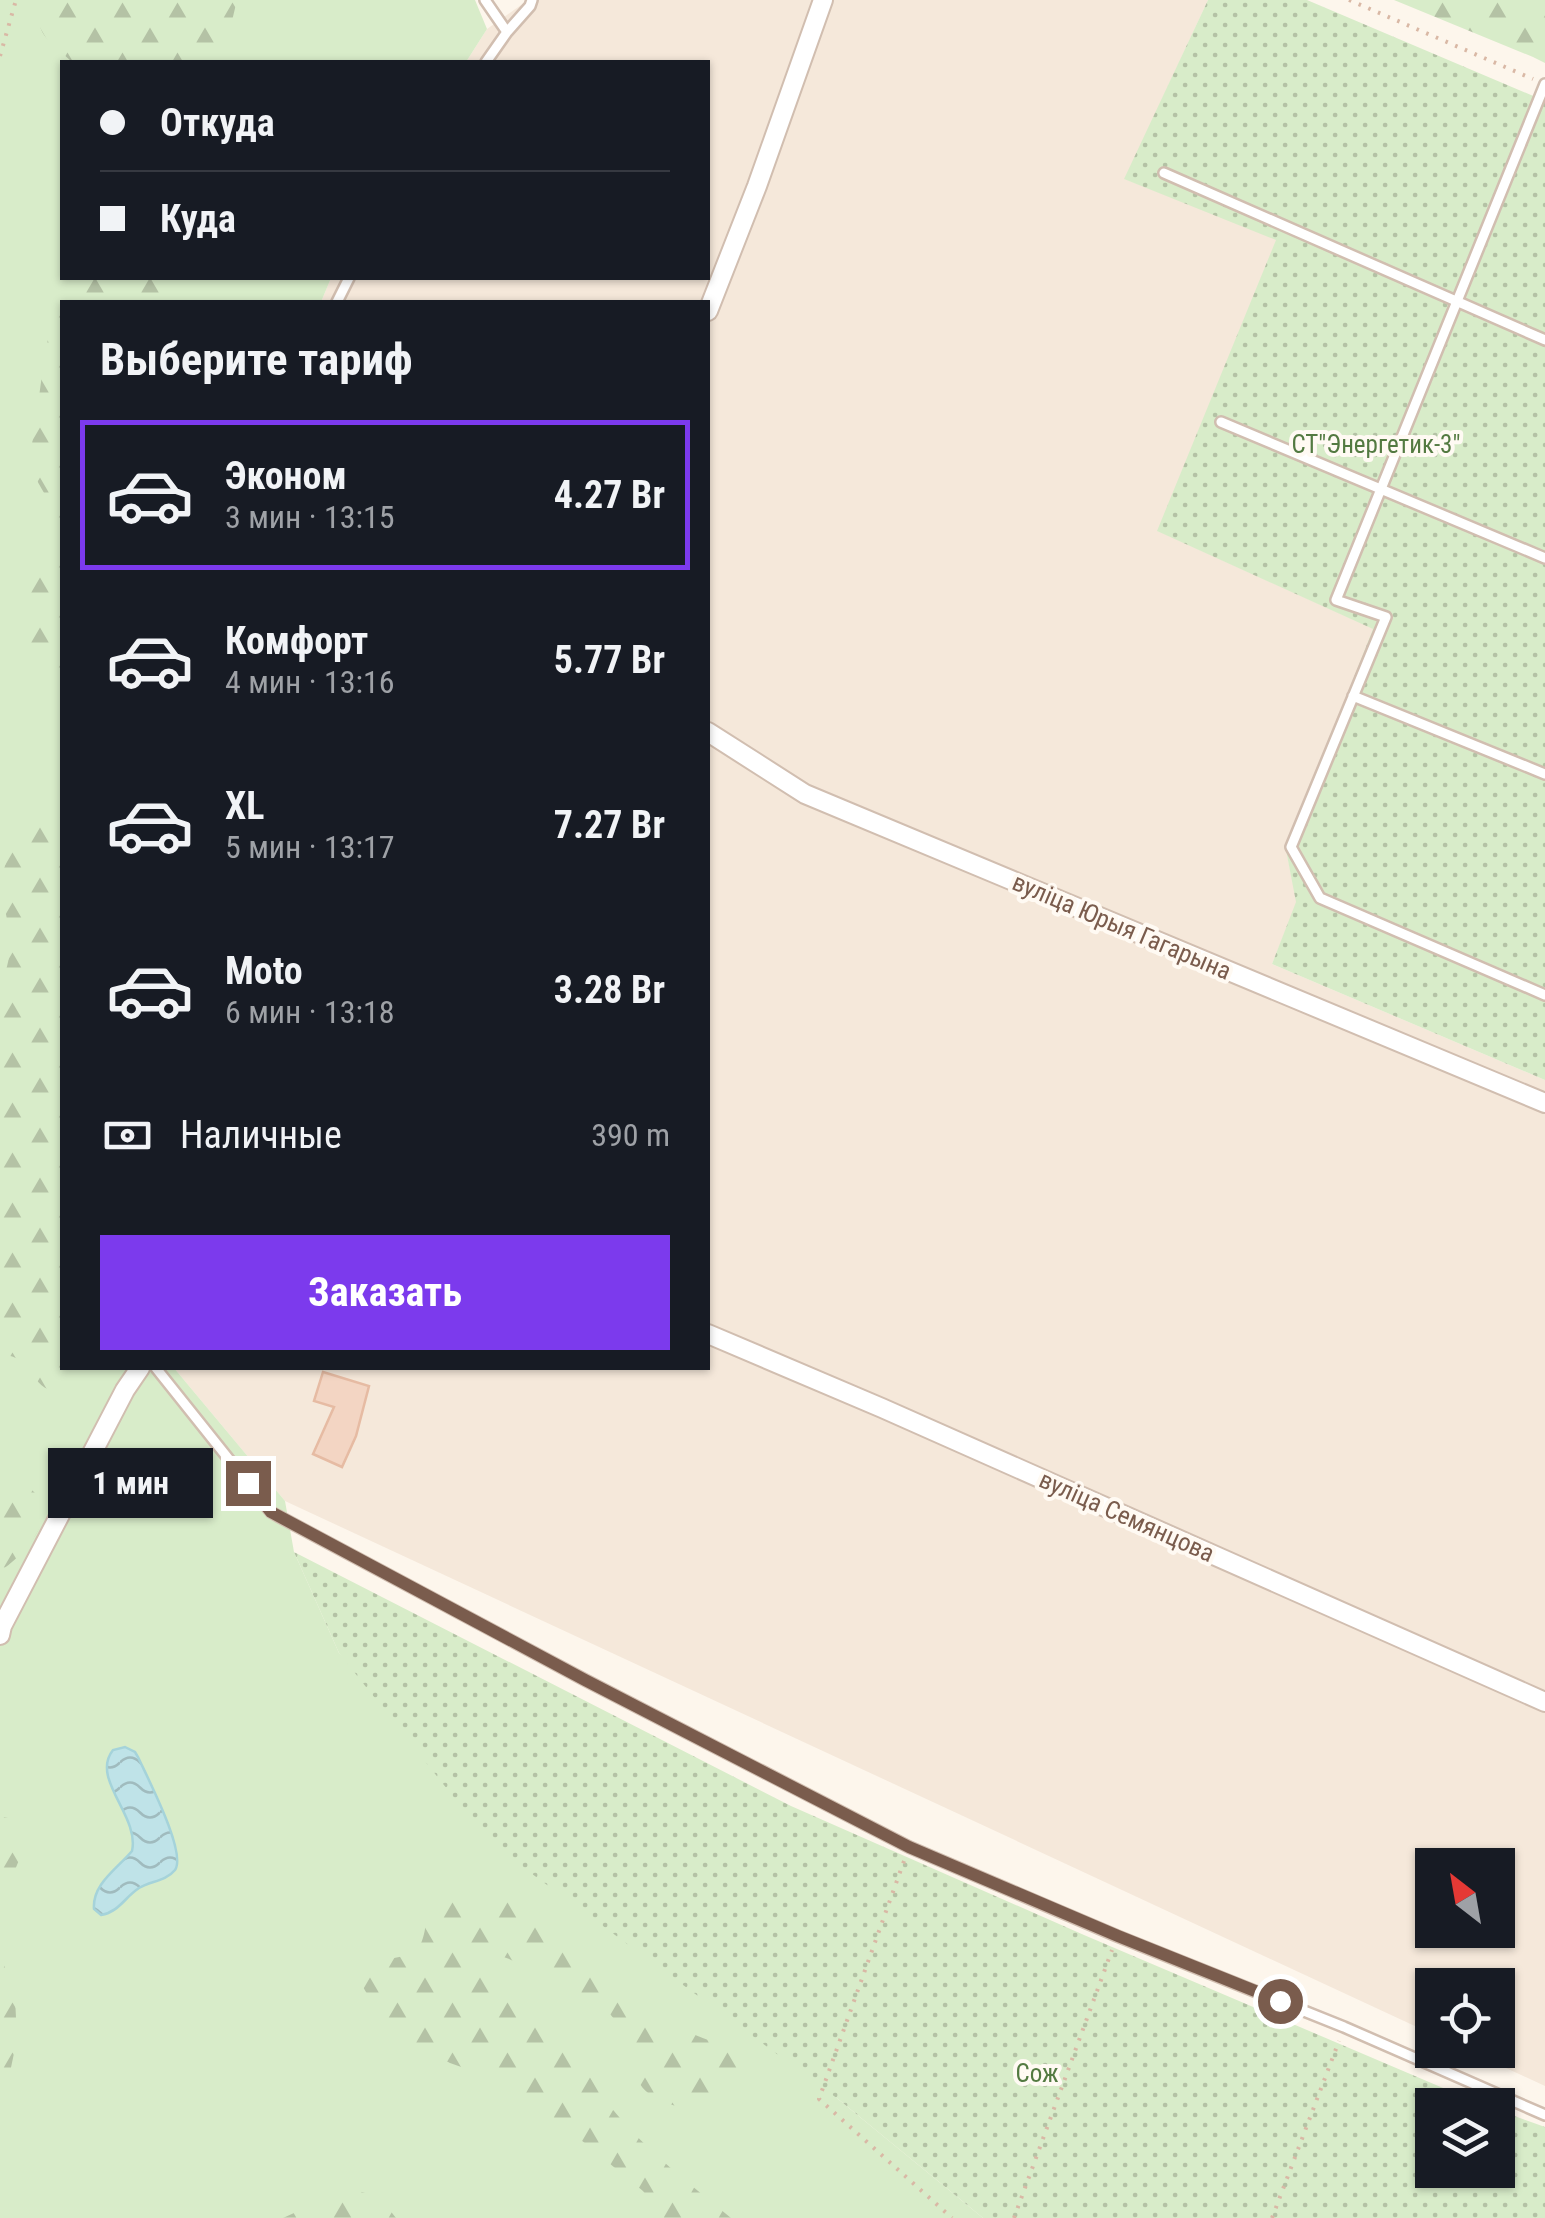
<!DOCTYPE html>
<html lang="ru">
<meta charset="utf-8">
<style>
:root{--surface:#171b24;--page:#20242c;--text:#f1f3f6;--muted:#9ea1a6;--line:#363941;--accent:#7c3aed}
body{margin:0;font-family:"Roboto Condensed",sans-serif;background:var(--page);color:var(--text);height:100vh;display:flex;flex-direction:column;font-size:38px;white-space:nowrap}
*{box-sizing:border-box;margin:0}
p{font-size:32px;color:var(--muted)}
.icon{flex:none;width:55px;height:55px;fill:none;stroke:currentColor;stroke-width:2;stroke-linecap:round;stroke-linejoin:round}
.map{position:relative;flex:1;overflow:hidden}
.drawer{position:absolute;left:60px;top:300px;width:650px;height:1070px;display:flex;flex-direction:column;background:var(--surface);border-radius:0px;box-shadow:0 2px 8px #0004}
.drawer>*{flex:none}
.banner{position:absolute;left:60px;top:60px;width:650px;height:220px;border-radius:0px;box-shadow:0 2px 8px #0004;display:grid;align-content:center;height:220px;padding:0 40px;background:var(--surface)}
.needle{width:65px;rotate:329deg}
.buttons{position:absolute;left:1415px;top:1848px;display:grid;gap:20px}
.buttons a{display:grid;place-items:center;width:100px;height:100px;border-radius:0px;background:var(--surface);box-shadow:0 2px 8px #0004;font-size:50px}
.end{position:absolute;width:45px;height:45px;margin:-22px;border:12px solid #7a5c4d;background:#fff;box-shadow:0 0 0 5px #fff}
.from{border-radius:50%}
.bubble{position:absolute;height:70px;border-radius:0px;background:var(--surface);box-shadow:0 2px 8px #0004;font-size:32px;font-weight:700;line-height:70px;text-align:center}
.banner b{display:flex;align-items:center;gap:35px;height:95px;font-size:38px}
.banner b+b{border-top:2px solid var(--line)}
.banner i{width:25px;height:25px;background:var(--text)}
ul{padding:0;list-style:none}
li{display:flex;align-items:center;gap:30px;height:150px;margin:0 20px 15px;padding:0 20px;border:5px solid transparent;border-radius:0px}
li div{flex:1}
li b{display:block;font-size:38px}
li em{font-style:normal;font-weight:700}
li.on{border-color:var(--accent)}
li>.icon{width:90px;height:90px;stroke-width:1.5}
h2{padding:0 40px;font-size:45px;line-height:120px}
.pay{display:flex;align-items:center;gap:25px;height:110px;padding:0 40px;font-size:38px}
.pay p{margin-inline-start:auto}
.action{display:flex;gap:20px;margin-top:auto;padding:20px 40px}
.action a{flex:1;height:115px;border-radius:0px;background:var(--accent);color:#fff;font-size:40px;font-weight:700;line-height:115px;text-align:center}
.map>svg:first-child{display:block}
</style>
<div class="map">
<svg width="1545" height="2218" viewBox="0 0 1545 2218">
<defs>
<pattern id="forest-firs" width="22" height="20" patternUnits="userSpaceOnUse" patternTransform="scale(2.5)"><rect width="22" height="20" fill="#d8ecc9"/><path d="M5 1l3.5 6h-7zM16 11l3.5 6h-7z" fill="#b4c2a5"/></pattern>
<pattern id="garden-dots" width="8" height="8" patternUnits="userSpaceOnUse" patternTransform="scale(2.5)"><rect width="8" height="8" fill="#d8ecc9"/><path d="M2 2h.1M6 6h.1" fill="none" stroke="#b4c2a5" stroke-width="1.8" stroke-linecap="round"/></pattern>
<pattern id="water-waves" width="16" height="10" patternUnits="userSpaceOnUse" patternTransform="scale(2.5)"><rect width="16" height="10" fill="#bfe3e8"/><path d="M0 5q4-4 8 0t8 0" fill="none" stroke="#a0bbbe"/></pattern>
</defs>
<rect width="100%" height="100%" fill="#fdf6ec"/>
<path fill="#f5e8da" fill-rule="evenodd" d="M 528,0 L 1208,0 L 1125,179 L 1277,239 L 1158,531 L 1374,629 L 1286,850 L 1297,902 L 1272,964 L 1545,1080 L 1545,2086 L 1467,2050 L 1498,2050 L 1498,1985 L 1432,1985 L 1432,2034 L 285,1501 L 174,1368 L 708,1368 L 708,302 L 321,302 L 331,278 L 708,278 L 708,62 L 466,62 L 487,29 ZM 1432,1865 L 1498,1865 L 1498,1930 L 1432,1930 Z"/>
<path fill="#d8ecc9" d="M 0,0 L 475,0 L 487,29 L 466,62 L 62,62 L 62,278 L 331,278 L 321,302 L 62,302 L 62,1368 L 174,1368 L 285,1501 L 294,1552 L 339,1653 L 838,2099 L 983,2218 L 0,2218 Z"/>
<path fill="url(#forest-firs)" d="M 40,0 L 237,0 L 231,25 L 211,62 L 72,62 C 50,40 33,36 40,0 Z
M 1394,0 L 1545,0 L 1545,63 L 1533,57 Z
M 71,278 L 194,278 L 190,302 L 62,302 L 61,670 C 44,668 24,663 20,644 C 13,617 47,566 52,535 C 59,498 36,493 32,463 C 30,446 35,427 37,410 C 42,380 44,349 53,320 C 58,305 65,292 71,278 Z
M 62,817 L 62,1368 L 104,1368 C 24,1427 45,1352 0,1355 L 0,987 C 6,972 11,956 10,940 C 9,924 4,908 2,892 C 0,850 26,830 62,817 Z
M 29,1487 C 35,1493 41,1498 43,1506 C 47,1530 18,1560 0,1571 L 0,1492 Z
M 4,1817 C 45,1825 11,1877 0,1898 L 0,1818 Z
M 461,1896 C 507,1897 561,1912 588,1952 C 600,1968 606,1989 621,2002 C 635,2015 653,2017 669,2023 C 685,2030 701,2039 719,2043 C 729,2045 738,2044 747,2051 C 780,2077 710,2106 691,2107 C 681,2108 671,2105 662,2101 C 632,2088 637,2072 629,2047 C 625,2035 618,2023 610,2014 C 585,1986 548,1983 518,1964 C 508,1957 493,1951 485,1965 C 469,1991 535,2014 551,2026 C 576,2047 592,2085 614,2111 C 647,2151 691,2185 731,2218 L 664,2218 L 643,2191 L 530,2098 L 481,2074 L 450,2063 L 423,2049 L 390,2021 L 369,1997 L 363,1987 L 361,1965 L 365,1958 L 374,1954 L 385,1954 L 394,1958 L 415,1954 C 436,1926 412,1902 461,1896 Z
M 0,1953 L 15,1997 L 17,2039 L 5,2096 L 0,2144 Z
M 354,2190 C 374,2194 384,2202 396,2218 L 283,2218 L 338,2193 Z"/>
<path fill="url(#garden-dots)" d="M 1208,0 L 1307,0 L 1545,101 L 1545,1080 L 1272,964 L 1296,902 L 1286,850 L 1373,629 L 1157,531 L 1276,240 L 1124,179 Z
M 294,1552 L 791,1806 L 1084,1935 L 1483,2105 L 1432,2105 L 1432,2170 L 1498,2170 L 1498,2110 L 1545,2127 L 1545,2218 L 983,2218 L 838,2099 L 490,1843 L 339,1653 Z"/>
<path fill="url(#water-waves)" stroke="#a5d3da" stroke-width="2.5" d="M 125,1747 L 135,1752 L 138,1757 C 147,1777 187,1853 175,1870 C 166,1881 151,1881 139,1888 C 125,1897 119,1912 101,1915 L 94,1909 C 92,1884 117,1869 132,1851 C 140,1816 90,1779 113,1750 Z"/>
<path fill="#f3d5c3" stroke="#e6bba3" stroke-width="2.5" d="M 323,1372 L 369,1386 L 356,1436 L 342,1467 L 313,1454 L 334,1407 L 314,1401 Z"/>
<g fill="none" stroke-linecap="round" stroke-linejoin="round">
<g stroke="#d1beb0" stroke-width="14">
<path id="lane" d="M 485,0 L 507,32
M 486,62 L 507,32 L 530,6 L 532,0
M 1545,84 L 1336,600 L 1386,617 L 1291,847 L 1320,898 L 1545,995
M 1164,173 L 1545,340
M 337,302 L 349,278
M 1221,422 L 1545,558
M 1353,696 L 1545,774
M 156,1368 L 271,1512 L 278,1516 L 585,1680 L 909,1847 L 1117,1936 L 1344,2027 L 1545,2115"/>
</g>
<g stroke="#d1beb0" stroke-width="22">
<path id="street" d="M 708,311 L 757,186 L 823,0
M 708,732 L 805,794 L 1545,1103
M 708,1334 L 882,1408 L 1545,1702
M 0,1635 L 2,1626 L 125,1390 L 140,1368"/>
</g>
<path stroke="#d9b8a5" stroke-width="4" stroke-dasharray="2.5 8" stroke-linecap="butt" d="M 1349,0 L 1533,79
M 0,56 L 16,0
M 904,1861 L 819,2099 L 952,2218
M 1014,2218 L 1112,1950
M 1272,2218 L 1339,2041"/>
<use href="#lane" stroke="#fff" stroke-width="9"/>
<use href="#street" stroke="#fff" stroke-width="18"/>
</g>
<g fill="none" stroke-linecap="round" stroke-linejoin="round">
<path stroke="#7a5c4d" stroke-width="12" d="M 248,1483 L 271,1512 L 585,1680 L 909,1847 L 1118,1936 L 1280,2001"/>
</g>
<g text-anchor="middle" stroke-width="8" stroke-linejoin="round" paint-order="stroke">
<g font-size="25" fill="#537a41" stroke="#fffaf3">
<text x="1376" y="453">СТ"Энергетик-3"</text>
<text x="1037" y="2082">Сож</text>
</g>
<g font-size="25" fill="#7a5c4d" stroke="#fffaf3">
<text transform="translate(1122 926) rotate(23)" y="9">вуліца Юрыя Гагарына</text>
<text transform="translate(1127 1516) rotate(24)" y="9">вуліца Семянцова</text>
</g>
</g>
</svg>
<div class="buttons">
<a><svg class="needle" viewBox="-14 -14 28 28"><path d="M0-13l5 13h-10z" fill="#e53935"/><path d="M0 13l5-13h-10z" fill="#9ea1a6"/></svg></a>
<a><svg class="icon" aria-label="locate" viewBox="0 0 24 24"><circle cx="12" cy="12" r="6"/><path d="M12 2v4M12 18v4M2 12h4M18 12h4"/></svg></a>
<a><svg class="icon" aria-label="layers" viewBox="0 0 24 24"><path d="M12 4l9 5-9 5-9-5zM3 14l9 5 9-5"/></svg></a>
</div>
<i class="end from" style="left:1280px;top:2001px"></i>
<i class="end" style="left:248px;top:1483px"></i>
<div class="bubble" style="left:48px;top:1448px;width:165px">1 мин</div>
<div class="banner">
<b><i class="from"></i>Откуда</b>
<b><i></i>Куда</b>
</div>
<section class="drawer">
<h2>Выберите тариф</h2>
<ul>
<li class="on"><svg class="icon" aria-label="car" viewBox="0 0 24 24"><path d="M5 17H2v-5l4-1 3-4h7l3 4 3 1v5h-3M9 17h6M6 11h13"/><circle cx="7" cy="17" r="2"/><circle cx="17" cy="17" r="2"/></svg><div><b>Эконом</b><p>3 мин · 13:15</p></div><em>4.27 Br</em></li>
<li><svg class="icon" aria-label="car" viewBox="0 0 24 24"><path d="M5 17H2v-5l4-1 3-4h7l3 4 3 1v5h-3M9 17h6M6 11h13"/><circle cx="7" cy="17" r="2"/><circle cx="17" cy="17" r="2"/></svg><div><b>Комфорт</b><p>4 мин · 13:16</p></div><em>5.77 Br</em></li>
<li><svg class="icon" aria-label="car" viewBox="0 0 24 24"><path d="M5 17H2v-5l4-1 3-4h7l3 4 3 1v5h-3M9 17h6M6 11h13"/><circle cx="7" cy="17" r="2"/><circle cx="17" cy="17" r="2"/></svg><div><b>XL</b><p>5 мин · 13:17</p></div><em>7.27 Br</em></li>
<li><svg class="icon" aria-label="car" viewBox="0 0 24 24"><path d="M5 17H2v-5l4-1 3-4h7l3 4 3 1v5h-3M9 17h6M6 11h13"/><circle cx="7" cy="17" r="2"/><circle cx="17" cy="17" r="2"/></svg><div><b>Moto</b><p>6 мин · 13:18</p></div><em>3.28 Br</em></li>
</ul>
<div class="pay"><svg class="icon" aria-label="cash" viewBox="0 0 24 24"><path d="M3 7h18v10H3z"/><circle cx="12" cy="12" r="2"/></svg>Наличные<p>390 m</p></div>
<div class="action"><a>Заказать</a></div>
</section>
</div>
